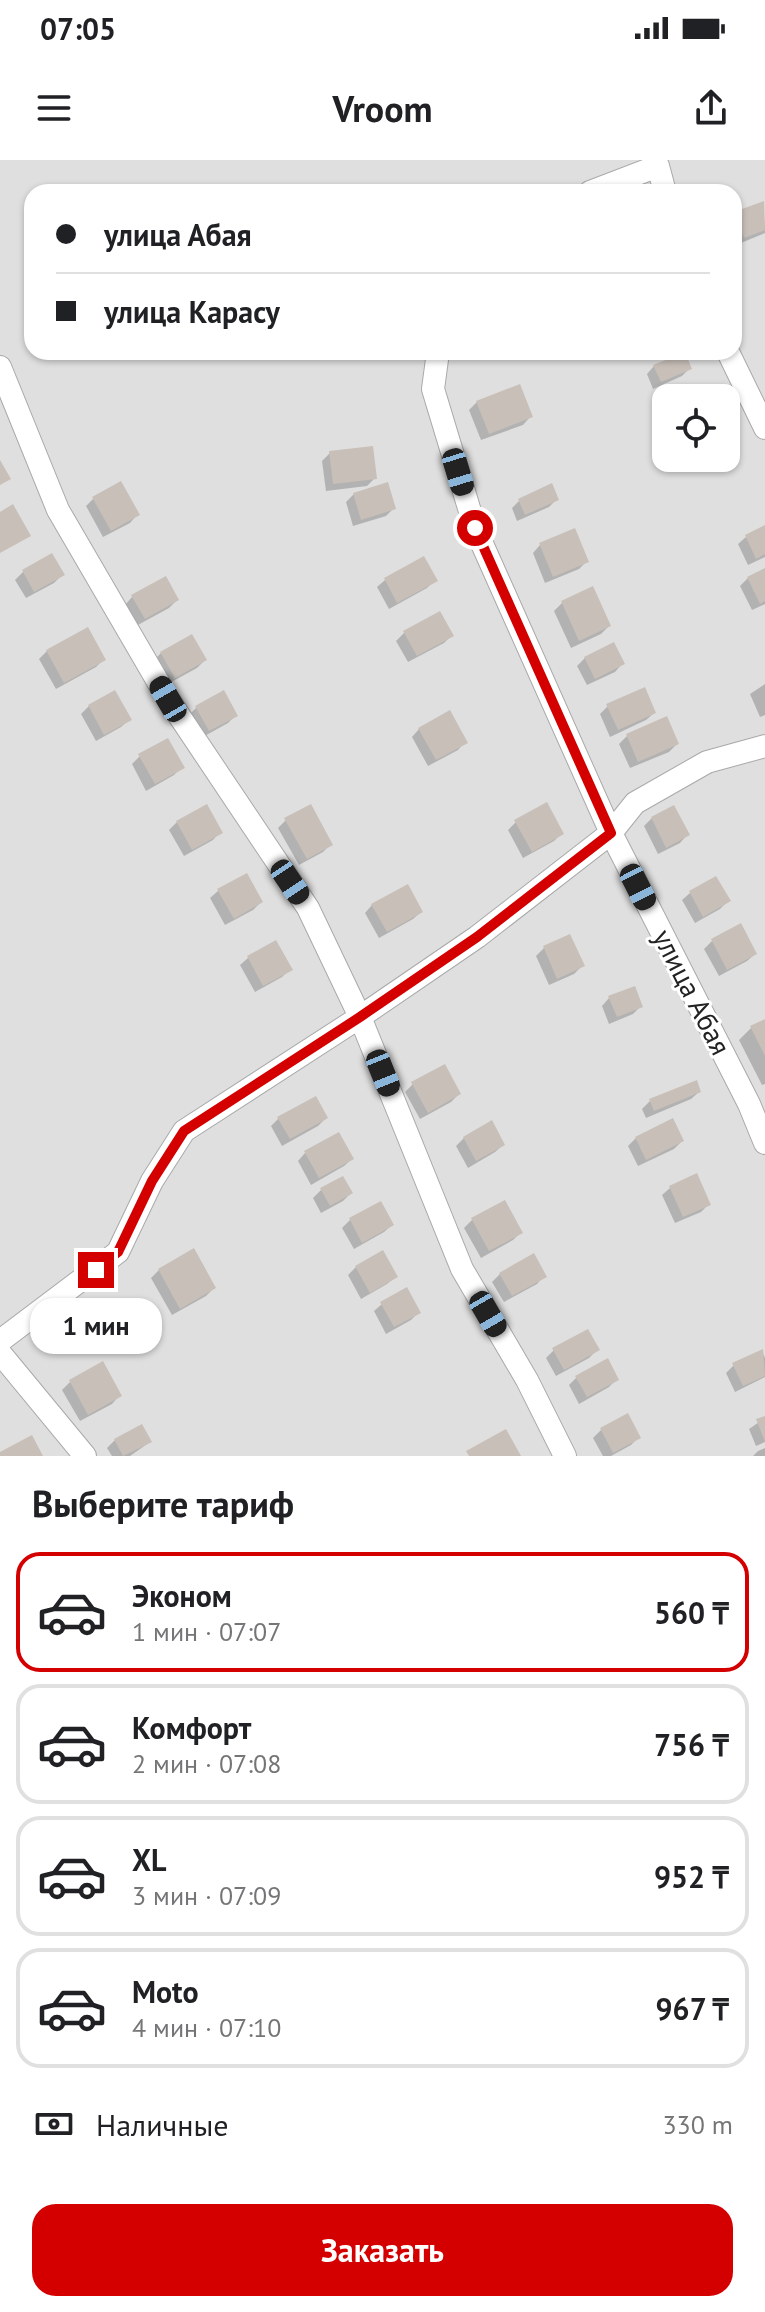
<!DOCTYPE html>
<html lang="ru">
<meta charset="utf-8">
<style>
:root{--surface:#fff;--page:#f6f6f6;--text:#202124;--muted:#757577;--line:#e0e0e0;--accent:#d40000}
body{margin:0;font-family:"PT Sans",sans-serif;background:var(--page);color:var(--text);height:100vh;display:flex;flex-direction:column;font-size:30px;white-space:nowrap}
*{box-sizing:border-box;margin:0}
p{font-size:26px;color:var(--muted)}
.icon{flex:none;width:44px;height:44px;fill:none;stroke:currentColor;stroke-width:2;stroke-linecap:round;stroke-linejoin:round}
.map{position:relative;height:1296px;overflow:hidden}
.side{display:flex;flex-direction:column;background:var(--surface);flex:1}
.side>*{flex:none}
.hud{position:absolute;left:24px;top:24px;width:718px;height:176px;border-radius:24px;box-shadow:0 2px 6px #0004;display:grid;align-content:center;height:176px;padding:0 32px;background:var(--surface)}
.fabs{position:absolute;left:652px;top:224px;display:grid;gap:16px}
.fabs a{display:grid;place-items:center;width:88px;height:88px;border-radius:16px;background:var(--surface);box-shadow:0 2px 6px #0004;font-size:40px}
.end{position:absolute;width:36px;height:36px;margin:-18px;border:10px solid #d40000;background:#fff;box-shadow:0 0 0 4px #fff}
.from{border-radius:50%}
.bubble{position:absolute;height:56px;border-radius:24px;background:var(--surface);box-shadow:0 2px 6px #0004;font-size:26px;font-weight:800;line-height:56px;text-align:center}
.car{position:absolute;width:24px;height:48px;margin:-24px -12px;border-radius:10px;box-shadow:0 0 6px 2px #0007;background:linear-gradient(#222 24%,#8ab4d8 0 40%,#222 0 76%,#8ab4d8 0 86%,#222 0)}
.hud b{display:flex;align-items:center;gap:28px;height:76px;font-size:30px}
.hud b+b{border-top:2px solid var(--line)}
.hud i{width:20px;height:20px;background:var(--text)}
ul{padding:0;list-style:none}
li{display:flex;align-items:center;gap:24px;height:120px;margin:0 16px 12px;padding:0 16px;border:4px solid var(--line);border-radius:24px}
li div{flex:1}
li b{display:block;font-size:30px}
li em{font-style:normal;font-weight:800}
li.selected{border-color:var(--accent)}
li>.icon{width:72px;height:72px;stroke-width:1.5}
h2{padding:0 32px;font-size:36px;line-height:96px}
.pay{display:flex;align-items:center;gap:20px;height:88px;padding:0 32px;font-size:30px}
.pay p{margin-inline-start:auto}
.button{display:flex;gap:16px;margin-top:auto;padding:16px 32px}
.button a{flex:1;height:92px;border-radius:24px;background:var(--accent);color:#fff;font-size:32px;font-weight:800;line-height:92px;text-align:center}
.status{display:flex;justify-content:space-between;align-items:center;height:56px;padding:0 40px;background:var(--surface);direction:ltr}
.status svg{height:22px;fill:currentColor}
header{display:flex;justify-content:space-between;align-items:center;height:104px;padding:0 32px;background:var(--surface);font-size:36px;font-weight:800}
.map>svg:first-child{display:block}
</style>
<div class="status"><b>07:05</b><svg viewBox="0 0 49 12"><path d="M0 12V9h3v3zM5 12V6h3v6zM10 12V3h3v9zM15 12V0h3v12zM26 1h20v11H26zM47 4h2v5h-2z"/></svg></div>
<header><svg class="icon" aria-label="menu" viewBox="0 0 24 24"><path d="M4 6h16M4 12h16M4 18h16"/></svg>Vroom<svg class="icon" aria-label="share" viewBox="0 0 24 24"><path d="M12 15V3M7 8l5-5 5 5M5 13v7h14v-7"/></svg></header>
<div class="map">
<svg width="765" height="1296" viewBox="0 0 765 1296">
<rect width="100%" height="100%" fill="#f2efe9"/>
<path fill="#e0dfdf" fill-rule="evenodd" d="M 0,0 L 765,0 L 765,1296 L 0,1296 ZM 32,32 L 734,32 L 734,192 L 32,192 ZM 666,238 L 726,238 L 726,298 L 666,298 Z"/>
<path fill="#0003" d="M 763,44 L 765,73 L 736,85 L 734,55 Z
M 652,192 L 674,192 L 655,200 Z
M 654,206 L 690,208 L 682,216 L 653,229 L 647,214 Z
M 477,242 L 530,257 L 523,265 L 481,280 L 469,250 Z
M 330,293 L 375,318 L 367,326 L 326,331 L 322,301 Z
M 354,334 L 394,348 L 386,356 L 353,366 L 346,342 Z
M 93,339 L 137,355 L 130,363 L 103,377 L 86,346 Z
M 557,339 L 549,347 L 517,361 L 512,348 L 519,341 Z
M 765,368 L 765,397 L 748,405 L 738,384 L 746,377 Z
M 540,385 L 587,401 L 579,409 L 545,423 L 533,393 Z
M 52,396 L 62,415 L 54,423 L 26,438 L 15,420 L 23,412 Z
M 765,410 L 765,444 L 752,450 L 740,426 L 748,418 Z
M 385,420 L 435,420 L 427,428 L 389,449 L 377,427 Z
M 592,429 L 609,466 L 601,474 L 571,488 L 554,451 L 562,443 Z
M 132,437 L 177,440 L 169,448 L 136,466 L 125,445 Z
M 404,473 L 452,475 L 444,483 L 408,502 L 396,481 Z
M 47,491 L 103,500 L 96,507 L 56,529 L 39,499 Z
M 161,493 L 205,500 L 197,508 L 166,525 L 153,501 Z
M 585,498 L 622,504 L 615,512 L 587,525 L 577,506 Z
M 765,524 L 765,555 L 760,557 L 750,534 Z
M 114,533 L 129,560 L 121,567 L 96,581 L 81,554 L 89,546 Z
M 608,546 L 654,553 L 646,560 L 610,577 L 600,554 Z
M 197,547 L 236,555 L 228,563 L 201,578 L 189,555 Z
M 419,569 L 465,582 L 458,590 L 428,606 L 412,577 Z
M 627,576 L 677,584 L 669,592 L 630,608 L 619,584 Z
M 140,596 L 182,607 L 174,615 L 146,631 L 132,604 Z
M 652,658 L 687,675 L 680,683 L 658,694 L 644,666 Z
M 286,660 L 331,684 L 323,692 L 299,705 L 278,668 Z
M 177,662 L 220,672 L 213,680 L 184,696 L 169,670 Z
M 516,662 L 562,673 L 554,681 L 523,698 L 508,670 Z
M 716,718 L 728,741 L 720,749 L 695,763 L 682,740 L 690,733 Z
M 218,731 L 261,742 L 253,750 L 225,765 L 210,738 Z
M 372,745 L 421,752 L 413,759 L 379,778 L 365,753 Z
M 712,781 L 755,794 L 747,801 L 719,816 L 704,789 Z
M 544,788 L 582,806 L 574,814 L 549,825 L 536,796 Z
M 248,798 L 290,809 L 282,817 L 255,832 L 240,805 Z
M 609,838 L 641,846 L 633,854 L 609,864 L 602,846 Z
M 765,861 L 765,924 L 762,925 L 739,880 L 751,868 Z
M 413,924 L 459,934 L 451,942 L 420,959 L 405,932 Z
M 699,932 L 691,939 L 646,958 L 642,949 L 650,941 Z
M 279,958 L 326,958 L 318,966 L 282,986 L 271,966 Z
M 464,978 L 503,985 L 495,992 L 468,1008 L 456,986 Z
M 636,978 L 682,981 L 674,989 L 638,1006 L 628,986 Z
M 305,993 L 352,999 L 344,1006 L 311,1025 L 298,1001 Z
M 342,1018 L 351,1033 L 343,1041 L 321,1053 L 313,1038 L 321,1030 Z
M 670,1028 L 709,1044 L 701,1052 L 675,1063 L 662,1035 Z
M 380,1043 L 392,1065 L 384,1072 L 354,1089 L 342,1068 L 350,1060 Z
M 472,1060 L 520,1073 L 513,1080 L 481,1098 L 464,1068 Z
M 356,1107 L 395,1117 L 387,1124 L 361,1139 L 348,1115 Z
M 159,1110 L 214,1128 L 206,1136 L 172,1155 L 151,1118 Z
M 500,1114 L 544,1116 L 537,1124 L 504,1142 L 492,1122 Z
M 382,1144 L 419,1152 L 411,1160 L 386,1174 L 374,1151 Z
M 554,1190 L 597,1190 L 589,1198 L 556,1216 L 546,1198 Z
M 762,1191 L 765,1198 L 765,1217 L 735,1232 L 726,1213 L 734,1205 Z
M 577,1217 L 617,1219 L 609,1227 L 579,1244 L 569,1225 Z
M 70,1222 L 119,1236 L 112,1244 L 80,1261 L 62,1230 Z
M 627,1255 L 639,1277 L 631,1285 L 611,1296 L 603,1296 L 593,1278 L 601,1270 Z
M 765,1258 L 765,1282 L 756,1286 L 749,1269 Z
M 115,1280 L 150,1282 L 130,1296 L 112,1296 L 107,1288 Z
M 765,1288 L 765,1296 L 753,1296 L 758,1291 Z"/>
<path fill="#c7bfb8" d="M 764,41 L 765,70 L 744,78 L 734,52 Z
M 685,192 L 692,209 L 661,222 L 653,205 Z
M 520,224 L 533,257 L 489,274 L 476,241 Z
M 373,286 L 377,319 L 333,324 L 329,291 Z
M 0,300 L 11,319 L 0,325 Z
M 121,321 L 140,355 L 111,371 L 92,337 Z
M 388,322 L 396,349 L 361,360 L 353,333 Z
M 552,323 L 559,340 L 525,355 L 518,339 Z
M 13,344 L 31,376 L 0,393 L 0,352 Z
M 765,365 L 765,394 L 756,399 L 745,375 Z
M 575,368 L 589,402 L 553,417 L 539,383 Z
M 52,393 L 65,415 L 34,432 L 22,410 Z
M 424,396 L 438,421 L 397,443 L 384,418 Z
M 765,408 L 765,441 L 760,444 L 747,417 Z
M 166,416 L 179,440 L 145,459 L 131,435 Z
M 593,426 L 611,466 L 579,481 L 561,441 Z
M 440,451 L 454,476 L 417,496 L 403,471 Z
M 88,467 L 106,500 L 64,523 L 46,490 Z
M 192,474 L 207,500 L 175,518 L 160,492 Z
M 614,482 L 625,504 L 595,519 L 584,497 Z
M 645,527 L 656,553 L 618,570 L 606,544 Z
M 115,530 L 132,560 L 104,575 L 88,545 Z
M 224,530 L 238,556 L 209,571 L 195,546 Z
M 450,550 L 468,583 L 436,600 L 418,568 Z
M 667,556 L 679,584 L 638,602 L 626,574 Z
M 168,578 L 185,608 L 155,624 L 138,594 Z
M 547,642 L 564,674 L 532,692 L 514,660 Z
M 207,644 L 223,673 L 192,690 L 176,661 Z
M 311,644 L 333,685 L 307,699 L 284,658 Z
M 674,645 L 690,675 L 666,688 L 651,657 Z
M 247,713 L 263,742 L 234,759 L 217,729 Z
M 716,716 L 731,741 L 703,757 L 689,731 Z
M 408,724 L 423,752 L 387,772 L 371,744 Z
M 741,763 L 757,794 L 727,810 L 711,779 Z
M 570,774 L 585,806 L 557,819 L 543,786 Z
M 276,780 L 293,810 L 263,826 L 247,796 Z
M 635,826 L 643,847 L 617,857 L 608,836 Z
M 765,859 L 765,896 L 750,866 Z
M 445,904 L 461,934 L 428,953 L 411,922 Z
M 697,920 L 701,932 L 654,951 L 649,939 Z
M 316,936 L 328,958 L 290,979 L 277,957 Z
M 673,958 L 684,981 L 646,1000 L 635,977 Z
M 492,960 L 505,985 L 476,1001 L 463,977 Z
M 339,972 L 354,999 L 319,1018 L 304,991 Z
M 697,1013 L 711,1045 L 683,1057 L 669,1026 Z
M 343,1016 L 353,1033 L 330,1046 L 320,1028 Z
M 505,1040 L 523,1073 L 489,1091 L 471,1058 Z
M 381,1041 L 394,1065 L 362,1083 L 349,1058 Z
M 194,1088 L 216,1128 L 180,1149 L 158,1109 Z
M 383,1090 L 398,1117 L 370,1133 L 355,1106 Z
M 534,1093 L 547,1117 L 512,1136 L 499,1113 Z
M 407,1127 L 421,1153 L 394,1167 L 380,1142 Z
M 588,1169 L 600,1190 L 564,1210 L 552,1188 Z
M 763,1189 L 765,1216 L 743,1226 L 732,1203 Z
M 608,1198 L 619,1220 L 587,1237 L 575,1216 Z
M 103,1201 L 122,1236 L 88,1255 L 69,1220 Z
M 628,1253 L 641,1278 L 613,1293 L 600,1268 Z
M 765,1256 L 765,1282 L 756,1259 Z
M 142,1264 L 152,1282 L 123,1296 L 114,1279 Z
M 506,1269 L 521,1296 L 469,1296 L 466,1291 Z
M 32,1275 L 43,1296 L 0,1296 L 0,1292 Z"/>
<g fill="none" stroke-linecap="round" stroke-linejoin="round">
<g stroke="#a9a9a9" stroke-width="24">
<path id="minor" d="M 590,32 L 658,6 L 665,32
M 438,192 L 433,229 L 475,368 L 611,673 L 749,944 L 765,983
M 728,192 L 765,268
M 0,207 L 58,350 L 168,539 L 308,748 L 360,857 L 462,1109 L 527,1220 L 565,1296
M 0,1181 L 118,1092 L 152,1021 L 184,971 L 360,857 L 477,777 L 611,673 L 635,643 L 707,602 L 765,586
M 0,1193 L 85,1296"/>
</g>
<use href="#minor" stroke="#fff" stroke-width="22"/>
</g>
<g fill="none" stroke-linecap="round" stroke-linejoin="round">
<path stroke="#d40000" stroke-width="10" d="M 96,1110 L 118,1092 L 152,1021 L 184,971 L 360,857 L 477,777 L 611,673 L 475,368"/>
</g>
<g text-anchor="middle" stroke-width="6" stroke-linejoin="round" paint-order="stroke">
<g font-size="28" fill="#222" stroke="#fff">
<text transform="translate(692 832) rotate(63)" y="10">улица Абая</text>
</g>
</g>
</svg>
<div class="fabs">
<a><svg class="icon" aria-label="locate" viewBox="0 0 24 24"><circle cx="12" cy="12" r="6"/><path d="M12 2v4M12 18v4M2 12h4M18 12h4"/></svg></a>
</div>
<i class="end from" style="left:475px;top:368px"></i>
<i class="end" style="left:96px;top:1110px"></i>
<div class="bubble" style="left:30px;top:1138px;width:132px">1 мин</div>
<i class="car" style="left:458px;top:312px;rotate:163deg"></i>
<i class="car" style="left:168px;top:539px;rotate:330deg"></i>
<i class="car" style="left:290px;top:722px;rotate:146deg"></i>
<i class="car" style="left:638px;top:727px;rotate:153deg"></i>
<i class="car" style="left:383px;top:913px;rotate:158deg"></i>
<i class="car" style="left:488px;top:1154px;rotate:150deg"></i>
<div class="hud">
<b><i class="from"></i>улица Абая</b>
<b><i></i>улица Карасу</b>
</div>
</div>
<section class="side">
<h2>Выберите тариф</h2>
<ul>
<li class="selected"><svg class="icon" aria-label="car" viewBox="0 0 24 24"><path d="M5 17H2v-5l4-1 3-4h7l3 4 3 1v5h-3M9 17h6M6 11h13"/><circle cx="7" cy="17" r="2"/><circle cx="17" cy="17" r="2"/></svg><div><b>Эконом</b><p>1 мин · 07:07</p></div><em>560 ₸</em></li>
<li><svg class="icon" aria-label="car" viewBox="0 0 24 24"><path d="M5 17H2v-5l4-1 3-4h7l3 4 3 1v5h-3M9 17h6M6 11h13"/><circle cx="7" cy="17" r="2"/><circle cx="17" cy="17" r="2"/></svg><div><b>Комфорт</b><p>2 мин · 07:08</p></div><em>756 ₸</em></li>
<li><svg class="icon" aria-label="car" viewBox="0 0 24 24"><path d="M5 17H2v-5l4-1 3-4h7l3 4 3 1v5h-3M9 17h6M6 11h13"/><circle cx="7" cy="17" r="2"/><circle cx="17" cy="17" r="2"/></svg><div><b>XL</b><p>3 мин · 07:09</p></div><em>952 ₸</em></li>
<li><svg class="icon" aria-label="car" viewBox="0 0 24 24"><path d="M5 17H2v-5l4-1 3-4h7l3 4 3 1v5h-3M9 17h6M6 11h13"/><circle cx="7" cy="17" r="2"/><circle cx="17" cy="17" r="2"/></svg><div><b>Moto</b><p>4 мин · 07:10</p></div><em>967 ₸</em></li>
</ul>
<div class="pay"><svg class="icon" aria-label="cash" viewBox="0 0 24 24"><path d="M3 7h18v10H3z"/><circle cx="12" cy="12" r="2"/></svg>Наличные<p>330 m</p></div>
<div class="button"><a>Заказать</a></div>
</section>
